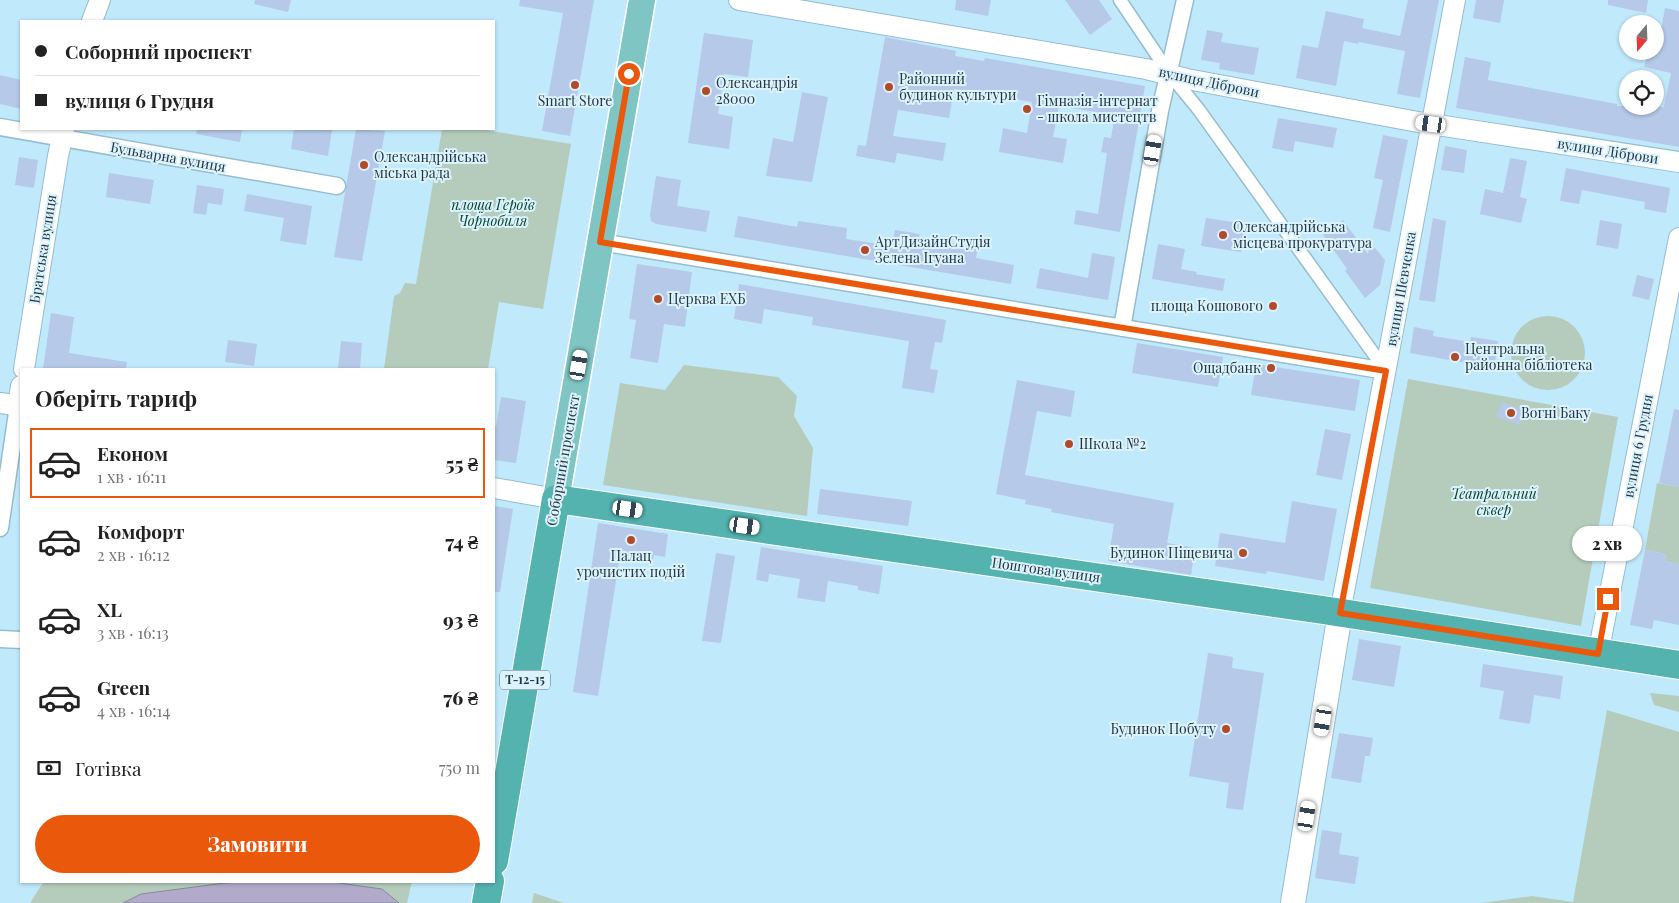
<!DOCTYPE html>
<html lang="uk">
<meta charset="utf-8">
<style>
:root{--surface:#fff;--page:#f2f2f2;--text:#222;--muted:#767676;--line:#e0e0e0;--accent:#ea580c}
body{margin:0;font-family:"Playfair Display",serif;background:var(--page);color:var(--text);height:100vh;display:flex;flex-direction:column;font-size:19px;white-space:nowrap}
*{box-sizing:border-box;margin:0}
p{font-size:16px;color:var(--muted)}
.icon{flex:none;width:28px;height:28px;fill:none;stroke:currentColor;stroke-width:2;stroke-linecap:round;stroke-linejoin:round}
.map{position:relative;flex:1;overflow:hidden}
.side{position:absolute;left:20px;top:368px;width:475px;height:515px;display:flex;flex-direction:column;background:var(--surface);border-radius:0px;box-shadow:0 1px 4px #0004}
.side>*{flex:none}
.hud{position:absolute;left:20px;top:20px;width:475px;height:110px;border-radius:0px;box-shadow:0 1px 4px #0004;display:grid;align-content:center;height:110px;padding:0 15px;background:var(--surface)}
.needle{width:32px;rotate:199deg}
.tools{position:absolute;left:1619px;top:15px;display:grid;gap:10px}
.tools a{display:grid;place-items:center;width:45px;height:45px;border-radius:50%;background:var(--surface);box-shadow:0 1px 4px #0004;font-size:25px}
.end{position:absolute;width:22px;height:22px;margin:-11px;border:6px solid #ea580c;background:#fff;box-shadow:0 0 0 2px #fff}
.from{border-radius:50%}
.bubble{position:absolute;height:35px;border-radius:18px;background:var(--surface);box-shadow:0 1px 4px #0004;font-size:16px;font-weight:800;line-height:35px;text-align:center}
.car{position:absolute;width:15px;height:30px;margin:-15px -8px;border-radius:6px;box-shadow:0 0 4px 1px #0007;background:linear-gradient(#fff 24%,#345 0 40%,#fff 0 76%,#345 0 86%,#fff 0)}
.hud b{display:flex;align-items:center;gap:18px;height:48px;font-size:19px}
.hud b+b{border-top:1px solid var(--line)}
.hud i{width:12px;height:12px;background:var(--text)}
ul{padding:0;list-style:none}
li{display:flex;align-items:center;gap:15px;height:70px;margin:0 10px 8px;padding:0 5px;border:2px solid transparent;border-radius:0px}
li div{flex:1}
li b{display:block;font-size:19px}
li em{font-style:normal;font-weight:800}
li.selected{border-color:var(--accent)}
li>.icon{width:45px;height:45px;stroke-width:1.5}
h2{padding:0 15px;font-size:22px;line-height:60px}
.pay{display:flex;align-items:center;gap:12px;height:55px;padding:0 15px;font-size:19px}
.pay p{margin-inline-start:auto}
.cta{display:flex;gap:10px;margin-top:auto;padding:10px 15px}
.cta a{flex:1;height:58px;border-radius:30px;background:var(--accent);color:#fff;font-size:20px;font-weight:800;line-height:58px;text-align:center}
.map>svg:first-child{display:block}
</style>
<div class="map">
<svg width="1679" height="903" viewBox="0 0 1679 903">
<rect width="100%" height="100%" fill="#c0e9fb"/>
<path fill="#b5ccbc" d="M 442,129 L 479,129 L 571,144 L 543,309 L 499,302 L 488,369 L 384,369 L 394,296 L 400,293 L 405,283 L 416,284 Z
M1511 353a37 37 0 1 1 74 0a37 37 0 1 1-74 0Z
M 684,365 L 778,377 L 797,396 L 794,416 L 813,448 L 807,516 L 603,485 L 620,383 L 665,390 Z
M 1408,379 L 1618,417 L 1581,626 L 1370,588 Z
M 1657,483 L 1679,487 L 1679,564 L 1665,561 L 1666,554 L 1645,550 Z
M 1650,693 L 1679,696 L 1679,712 L 1654,705 Z
M 1607,710 L 1679,732 L 1679,903 L 1482,903 L 1532,896 L 1573,902 Z
M 44,881 L 240,881 L 141,894 L 123,903 L 30,903 Z
M 325,881 L 412,881 L 407,903 L 399,903 L 382,889 Z
M 534,893 L 564,903 L 532,903 Z"/>
<path fill="#b1aaca" stroke="#8788a0" d="M 240,881 L 325,881 L 382,889 L 399,903 L 123,903 L 141,894 Z"/>
<path fill="#b6c9e9" d="M 255,0 L 291,0 L 288,12 L 254,4 Z
M 520,0 L 594,0 L 570,136 L 542,131 L 563,13 L 519,6 Z
M 956,0 L 991,0 L 988,16 L 955,10 Z
M 1065,0 L 1099,0 L 1112,19 L 1090,35 Z
M 1408,0 L 1439,0 L 1420,98 L 1397,94 L 1405,51 L 1359,42 L 1358,44 L 1344,41 L 1336,86 L 1296,78 L 1302,45 L 1318,48 L 1326,11 L 1364,19 L 1362,28 L 1400,36 Z
M 1476,0 L 1504,0 L 1500,23 L 1473,18 Z
M 1608,0 L 1648,0 L 1646,13 L 1608,5 Z
M 1665,8 L 1679,11 L 1679,147 L 1456,108 L 1465,57 L 1491,62 L 1488,80 L 1617,104 L 1617,106 L 1664,107 L 1671,73 L 1644,67 L 1648,51 L 1655,51 L 1655,40 L 1659,41 Z
M 1207,30 L 1223,33 L 1221,42 L 1259,48 L 1254,75 L 1219,69 L 1220,63 L 1201,60 Z
M 704,33 L 753,40 L 748,77 L 724,74 L 718,114 L 733,117 L 729,149 L 688,143 Z
M 885,37 L 956,51 L 955,56 L 984,61 L 985,58 L 1145,86 L 1120,232 L 1074,224 L 1076,210 L 1098,214 L 1107,153 L 1101,152 L 1104,137 L 1111,138 L 1115,115 L 1059,106 L 1053,137 L 1067,139 L 1063,163 L 999,152 L 1003,128 L 1027,133 L 1032,102 L 954,89 L 949,118 L 898,110 L 893,136 L 946,143 L 943,161 L 897,153 L 895,163 L 856,156 L 858,145 L 866,146 Z
M 0,75 L 21,80 L 21,109 L 0,104 Z
M 802,92 L 828,97 L 812,182 L 766,176 L 773,138 L 793,142 Z
M 1278,118 L 1337,128 L 1333,148 L 1295,141 L 1293,152 L 1272,148 Z
M 197,129 L 242,129 L 240,142 L 196,134 Z
M 294,129 L 332,129 L 328,156 L 291,149 Z
M 356,129 L 385,131 L 362,261 L 334,257 Z
M 1383,135 L 1408,140 L 1390,232 L 1373,228 L 1383,180 L 1374,178 Z
M 1445,146 L 1467,150 L 1464,173 L 1441,170 Z
M 19,157 L 38,160 L 34,188 L 15,185 Z
M 1510,158 L 1527,161 L 1520,197 L 1527,199 L 1521,223 L 1480,214 L 1485,189 L 1503,193 Z
M 1566,168 L 1670,188 L 1666,213 L 1644,209 L 1645,202 L 1582,190 L 1579,204 L 1560,201 Z
M 109,173 L 154,180 L 150,204 L 106,197 Z
M 656,176 L 681,180 L 677,206 L 710,211 L 706,232 L 656,224 L 651,221 L 650,215 Z
M 197,185 L 224,189 L 222,205 L 208,203 L 206,215 L 193,213 Z
M 247,194 L 312,206 L 306,245 L 280,241 L 284,218 L 244,211 Z
M 738,216 L 797,227 L 798,221 L 847,228 L 846,239 L 892,246 L 895,230 L 920,234 L 919,237 L 978,248 L 976,258 L 1014,265 L 1011,284 L 734,237 Z
M 1206,218 L 1246,224 L 1241,252 L 1201,246 Z
M 1433,218 L 1446,221 L 1435,302 L 1419,300 Z
M 1343,220 L 1368,254 L 1370,242 L 1385,260 L 1380,285 L 1365,298 L 1345,271 L 1347,269 L 1323,235 Z
M 1600,220 L 1622,224 L 1618,249 L 1596,245 Z
M 1158,244 L 1185,249 L 1181,269 L 1197,272 L 1196,274 L 1225,279 L 1223,291 L 1152,279 Z
M 1092,253 L 1115,257 L 1108,300 L 1036,288 L 1040,268 L 1088,278 Z
M 637,264 L 692,272 L 685,327 L 664,324 L 658,363 L 630,358 L 636,320 L 629,319 Z
M 1637,275 L 1654,279 L 1649,300 L 1632,296 Z
M 739,284 L 946,320 L 942,343 L 935,342 L 930,369 L 938,370 L 934,393 L 902,388 L 909,341 L 812,325 L 813,317 L 764,309 L 762,324 L 734,319 Z
M 51,313 L 74,317 L 69,353 L 127,362 L 126,369 L 43,369 Z
M 1414,327 L 1434,331 L 1433,336 L 1470,342 L 1471,337 L 1498,341 L 1494,368 L 1410,353 Z
M 228,340 L 257,344 L 254,366 L 225,362 Z
M 341,341 L 362,343 L 360,369 L 338,369 Z
M 1137,343 L 1223,357 L 1218,387 L 1132,373 Z
M 1256,364 L 1360,380 L 1355,411 L 1251,395 Z
M 1017,380 L 1075,391 L 1071,417 L 1037,411 L 1025,475 L 1174,503 L 1167,543 L 1195,548 L 1191,575 L 1108,561 L 1114,524 L 1051,512 L 1052,509 L 1025,504 L 1026,500 L 996,494 Z
M 501,397 L 526,401 L 516,463 L 494,460 L 494,426 L 496,427 Z
M 1502,402 L 1525,410 L 1520,425 L 1496,417 Z
M 1674,409 L 1679,410 L 1679,487 L 1659,483 Z
M 1325,429 L 1351,434 L 1342,480 L 1316,475 Z
M 820,489 L 912,501 L 908,526 L 817,514 Z
M 1292,501 L 1337,509 L 1324,581 L 1267,571 L 1266,574 L 1215,566 L 1220,533 L 1285,543 Z
M 494,506 L 513,509 L 500,592 L 494,592 Z
M 598,523 L 668,534 L 665,557 L 654,555 L 653,560 L 620,555 L 598,696 L 573,692 Z
M 761,547 L 883,566 L 879,594 L 858,590 L 858,586 L 828,581 L 825,602 L 797,598 L 800,579 L 769,574 L 768,582 L 756,580 Z
M 1645,550 L 1666,554 L 1665,561 L 1679,564 L 1679,625 L 1654,620 L 1652,629 L 1630,625 Z
M 716,553 L 735,556 L 721,643 L 702,641 Z
M 1359,639 L 1401,646 L 1394,687 L 1352,680 Z
M 1208,653 L 1233,657 L 1232,668 L 1264,673 L 1243,810 L 1226,808 L 1229,783 L 1189,776 Z
M 1483,664 L 1563,676 L 1560,699 L 1534,695 L 1530,724 L 1499,719 L 1504,691 L 1480,687 Z
M 1339,733 L 1373,738 L 1370,756 L 1365,756 L 1361,783 L 1331,778 Z
M 1322,830 L 1342,833 L 1339,854 L 1359,857 L 1355,884 L 1315,878 Z"/>
<g fill="none" stroke-linecap="round" stroke-linejoin="round">
<g stroke="#94bdce" stroke-width="15">
<path id="pedestrian" d="M 1120,0 L 1169,73 L 1199,110 L 1386,371"/>
</g>
<g stroke="#94bdce" stroke-width="19">
<path id="minor" d="M 0,127 L 337,186
M 600,242 L 1386,371
M 1122,328 L 1160,111 L 1185,0
M 0,528 L 18,406
M 0,639 L 21,640"/>
</g>
<g stroke="#94bdce" stroke-width="22">
<path id="tertiary" d="M 739,0 L 1146,69 L 1187,79 L 1418,122 L 1679,162
M 92,21 L 100,0
M 24,369 L 58,156 L 64,129
M 0,403 L 21,406
M 18,406 L 21,386
M 494,488 L 556,499
M 1340,613 L 1455,0
M 1598,654 L 1679,238"/>
</g>
<g stroke="#94bdce" stroke-width="26">
<path id="secondary" d="M 1293,903 L 1340,613"/>
</g>
<g stroke="#fff" stroke-width="29">
<path id="primary" d="M 556,499 L 642,0"/>
</g>
<g stroke="#fff" stroke-width="30">
<path id="trunk" d="M 494,861 L 556,499 L 1323,610 L 1679,665
M 486,903 L 490,881"/>
</g>
<use href="#pedestrian" stroke="#fff" stroke-width="12"/>
<use href="#minor" stroke="#fff" stroke-width="16"/>
<use href="#tertiary" stroke="#fff" stroke-width="20"/>
<use href="#secondary" stroke="#fff" stroke-width="24"/>
<use href="#primary" stroke="#7fc5c3" stroke-width="26"/>
<use href="#trunk" stroke="#54b2af" stroke-width="28"/>
</g>
<g fill="none" stroke-linecap="round" stroke-linejoin="round">
<path stroke="#ea580c" stroke-width="6" d="M 629,74 L 600,242 L 1386,371 L 1340,613 L 1598,654 L 1608,599"/>
</g>
<g fill="#b24a27" stroke="#dbf3fe" stroke-width="2">
<circle cx="575" cy="85" r="5"/>
<circle cx="889" cy="87" r="5"/>
<circle cx="706" cy="91" r="5"/>
<circle cx="1027" cy="109" r="5"/>
<circle cx="364" cy="165" r="5"/>
<circle cx="1223" cy="235" r="5"/>
<circle cx="865" cy="250" r="5"/>
<circle cx="658" cy="299" r="5"/>
<circle cx="1273" cy="306" r="5"/>
<circle cx="1455" cy="357" r="5"/>
<circle cx="1271" cy="368" r="5"/>
<circle cx="1511" cy="413" r="5"/>
<circle cx="1069" cy="444" r="5"/>
<circle cx="631" cy="540" r="5"/>
<circle cx="1243" cy="553" r="5"/>
<circle cx="1226" cy="729" r="5"/>
</g>
<g text-anchor="middle" stroke-width="4" stroke-linejoin="round" paint-order="stroke">
<rect fill="#dbf3fe" stroke="#5c6f78" stroke-width="1" x="500" y="670.5" width="50" height="19" rx="4"/>
<g font-size="12" font-weight="bold" fill="#26373e">
<text x="525" y="684">Т-12-15</text>
</g>
<g font-size="14" fill="#26373e" stroke="#dbf3fe" text-anchor="start">
<text x="899" y="84">Районний<tspan x="899" dy="16">будинок культури</tspan></text>
<text x="716" y="88">Олександрія<tspan x="716" dy="16">28000</tspan></text>
<text x="575" y="106" text-anchor="middle">Smart Store</text>
<text x="1037" y="106">Гімназія-інтернат<tspan x="1037" dy="16">- школа мистецтв</tspan></text>
<text x="374" y="162">Олександрійська<tspan x="374" dy="16">міська рада</tspan></text>
<text x="1233" y="232">Олександрійська<tspan x="1233" dy="16">місцева прокуратура</tspan></text>
<text x="875" y="247">АртДизайнСтудія<tspan x="875" dy="16">Зелена Ігуана</tspan></text>
<text x="668" y="304">Церква ЕХБ</text>
<text x="1263" y="311" text-anchor="end">площа Кошового</text>
<text x="1465" y="354">Центральна<tspan x="1465" dy="16">районна бібліотека</tspan></text>
<text x="1261" y="373" text-anchor="end">Ощадбанк</text>
<text x="1521" y="418">Вогні Баку</text>
<text x="1079" y="449">Школа №2</text>
<text x="1233" y="558" text-anchor="end">Будинок Піщевича</text>
<text x="631" y="561" text-anchor="middle">Палац<tspan x="631" dy="16">урочистих подій</tspan></text>
<text x="1216" y="734" text-anchor="end">Будинок Побуту</text>
</g>
<g font-size="14" fill="#26373e" stroke="#dbf3fe">
<text transform="translate(1209 82) rotate(12)" y="5">вулиця Діброви</text>
<text transform="translate(1608 151) rotate(9)" y="5">вулиця Діброви</text>
<text transform="translate(168 157) rotate(10)" y="5">Бульварна вулиця</text>
<text transform="translate(43 249) rotate(-81)" y="5">Братська вулиця</text>
<text transform="translate(1401 289) rotate(-80)" y="5">вулиця Шевченка</text>
<text transform="translate(1638 446) rotate(-79)" y="5">вулиця 6 Грудня</text>
<text transform="translate(563 460) rotate(-80)" y="5">Соборний проспект</text>
<text transform="translate(1046 570) rotate(8)" y="5">Поштова вулиця</text>
</g>
<g font-size="14" font-style="italic" fill="#0a4529" stroke="#dbf3fe">
<text x="493" y="210">площа Героїв<tspan x="493" dy="16">Чорнобиля</tspan></text>
<text x="1494" y="499">Театральний<tspan x="1494" dy="16">сквер</tspan></text>
</g>
</g>
</svg>
<div class="tools">
<a><svg class="needle" viewBox="-14 -14 28 28"><path d="M0-13l5 13h-10z" fill="#e53935"/><path d="M0 13l5-13h-10z" fill="#767676"/></svg></a>
<a><svg class="icon" aria-label="locate" viewBox="0 0 24 24"><circle cx="12" cy="12" r="6"/><path d="M12 2v4M12 18v4M2 12h4M18 12h4"/></svg></a>
</div>
<i class="end from" style="left:629px;top:74px"></i>
<i class="end" style="left:1608px;top:599px"></i>
<div class="bubble" style="left:1572px;top:526px;width:70px">2 хв</div>
<i class="car" style="left:1431px;top:124px;rotate:278deg"></i>
<i class="car" style="left:1153px;top:150px;rotate:10deg"></i>
<i class="car" style="left:579px;top:365px;rotate:10deg"></i>
<i class="car" style="left:628px;top:509px;rotate:98deg"></i>
<i class="car" style="left:745px;top:526px;rotate:98deg"></i>
<i class="car" style="left:1323px;top:721px;rotate:189deg"></i>
<i class="car" style="left:1307px;top:816px;rotate:9deg"></i>
<div class="hud">
<b><i class="from"></i>Соборний проспект</b>
<b><i></i>вулиця 6 Грудня</b>
</div>
<section class="side">
<h2>Оберіть тариф</h2>
<ul>
<li class="selected"><svg class="icon" aria-label="car" viewBox="0 0 24 24"><path d="M5 17H2v-5l4-1 3-4h7l3 4 3 1v5h-3M9 17h6M6 11h13"/><circle cx="7" cy="17" r="2"/><circle cx="17" cy="17" r="2"/></svg><div><b>Економ</b><p>1 хв · 16:11</p></div><em>55 ₴</em></li>
<li><svg class="icon" aria-label="car" viewBox="0 0 24 24"><path d="M5 17H2v-5l4-1 3-4h7l3 4 3 1v5h-3M9 17h6M6 11h13"/><circle cx="7" cy="17" r="2"/><circle cx="17" cy="17" r="2"/></svg><div><b>Комфорт</b><p>2 хв · 16:12</p></div><em>74 ₴</em></li>
<li><svg class="icon" aria-label="car" viewBox="0 0 24 24"><path d="M5 17H2v-5l4-1 3-4h7l3 4 3 1v5h-3M9 17h6M6 11h13"/><circle cx="7" cy="17" r="2"/><circle cx="17" cy="17" r="2"/></svg><div><b>XL</b><p>3 хв · 16:13</p></div><em>93 ₴</em></li>
<li><svg class="icon" aria-label="car" viewBox="0 0 24 24"><path d="M5 17H2v-5l4-1 3-4h7l3 4 3 1v5h-3M9 17h6M6 11h13"/><circle cx="7" cy="17" r="2"/><circle cx="17" cy="17" r="2"/></svg><div><b>Green</b><p>4 хв · 16:14</p></div><em>76 ₴</em></li>
</ul>
<div class="pay"><svg class="icon" aria-label="cash" viewBox="0 0 24 24"><path d="M3 7h18v10H3z"/><circle cx="12" cy="12" r="2"/></svg>Готівка<p>750 m</p></div>
<div class="cta"><a>Замовити</a></div>
</section>
</div>
